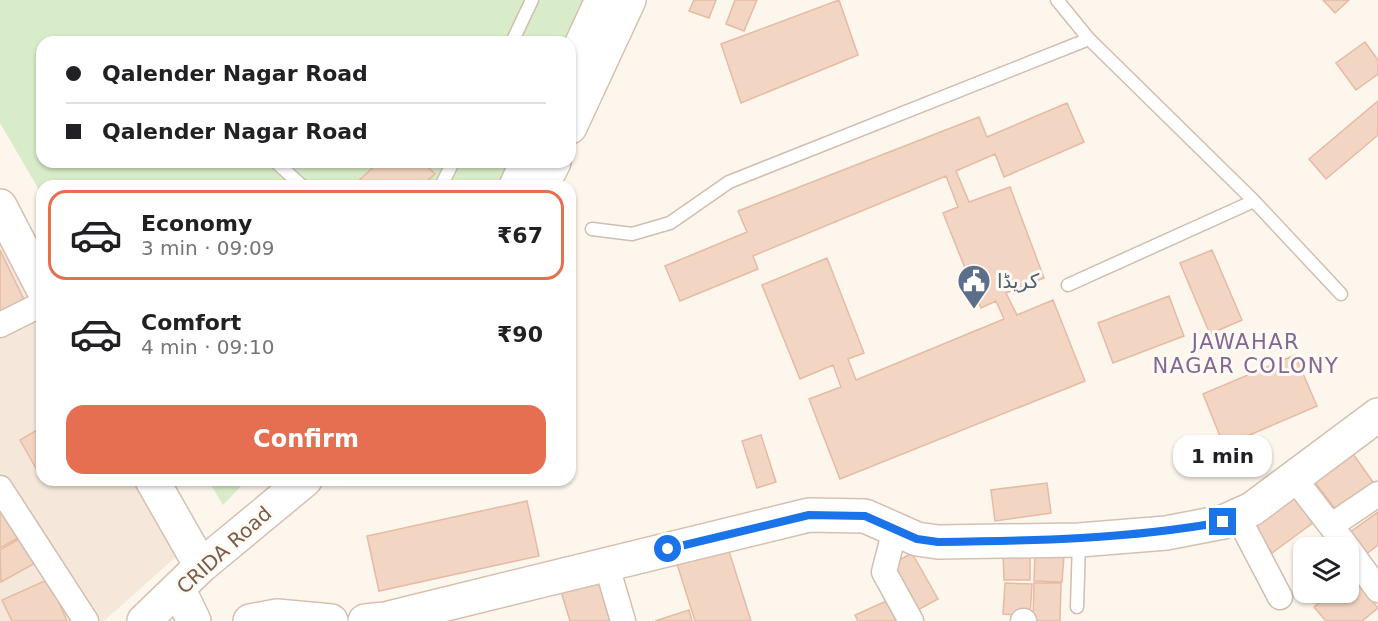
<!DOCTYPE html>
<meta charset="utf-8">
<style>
:root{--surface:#fff;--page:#f6f6f6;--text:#202124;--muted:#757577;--line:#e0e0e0;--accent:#e76f51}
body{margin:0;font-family:"DejaVu Sans","Noto Sans Arabic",sans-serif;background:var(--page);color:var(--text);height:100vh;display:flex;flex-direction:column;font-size:22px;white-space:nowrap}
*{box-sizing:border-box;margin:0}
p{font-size:20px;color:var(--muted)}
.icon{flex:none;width:33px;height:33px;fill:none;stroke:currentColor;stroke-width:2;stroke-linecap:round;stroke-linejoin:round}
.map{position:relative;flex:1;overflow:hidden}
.details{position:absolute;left:36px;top:180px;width:540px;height:306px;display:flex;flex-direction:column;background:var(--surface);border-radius:18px;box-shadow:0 2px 4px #0004}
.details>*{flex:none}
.top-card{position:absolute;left:36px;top:36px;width:540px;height:132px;border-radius:18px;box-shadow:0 2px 4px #0004;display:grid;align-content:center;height:132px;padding:0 30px;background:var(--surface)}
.buttons{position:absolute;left:1293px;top:537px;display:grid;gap:12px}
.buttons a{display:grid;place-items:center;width:66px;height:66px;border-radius:12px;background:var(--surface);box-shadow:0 2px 4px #0004;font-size:30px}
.end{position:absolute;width:27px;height:27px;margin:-14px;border:8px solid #1a73e8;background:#fff;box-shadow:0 0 0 3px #fff}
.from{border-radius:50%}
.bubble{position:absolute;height:42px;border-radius:18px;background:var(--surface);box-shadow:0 2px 4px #0004;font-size:20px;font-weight:700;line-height:42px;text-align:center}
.top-card b{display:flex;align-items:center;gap:21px;height:57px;font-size:22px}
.top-card b+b{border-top:2px solid var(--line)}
.top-card i{width:15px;height:15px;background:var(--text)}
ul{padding:10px 0 0;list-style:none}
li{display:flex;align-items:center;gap:18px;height:90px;margin:0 12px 9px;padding:0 18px;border:3px solid transparent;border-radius:18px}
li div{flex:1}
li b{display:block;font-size:22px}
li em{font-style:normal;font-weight:700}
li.current{border-color:var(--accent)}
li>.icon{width:54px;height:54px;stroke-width:1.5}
.button{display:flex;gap:12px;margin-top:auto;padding:12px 30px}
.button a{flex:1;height:69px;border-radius:18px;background:var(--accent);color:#fff;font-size:24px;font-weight:700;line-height:69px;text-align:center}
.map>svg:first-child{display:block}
</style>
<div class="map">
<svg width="1378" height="621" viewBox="0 0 1378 621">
<rect width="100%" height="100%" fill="#fdf6ec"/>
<path fill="#f5e8da" d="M 0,245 L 42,318 L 42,480 L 136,480 L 179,554 L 104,621 L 0,621 Z"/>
<path fill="#d8ecc9" d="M 0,0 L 591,0 L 570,42 L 42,42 L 42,162 L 517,162 L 502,186 L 42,186 L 42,195 L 0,123 Z
M 208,480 L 247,480 L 223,505 Z"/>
<path fill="#f3d5c3" stroke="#e6bba3" stroke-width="1.5" d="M 694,0 L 716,0 L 709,18 L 689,11 Z
M 735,0 L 757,0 L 744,31 L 726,24 Z
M 839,0 L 858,55 L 741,103 L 721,44 Z
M 1323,0 L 1349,0 L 1335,13 Z
M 1365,42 L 1378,60 L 1378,74 L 1356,90 L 1336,63 Z
M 1378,101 L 1378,135 L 1326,179 L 1309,159 Z
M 1067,103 L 1084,142 L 1004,177 L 995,154 L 956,171 L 969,202 L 1010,187 L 1044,278 L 1006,293 L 1017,315 L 1053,300 L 1085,381 L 840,479 L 809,399 L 841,387 L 833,365 L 800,379 L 762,285 L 827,258 L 864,353 L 848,359 L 856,380 L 1004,319 L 996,301 L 981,308 L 943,213 L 958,207 L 946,176 L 753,256 L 758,269 L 680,301 L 665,266 L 747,232 L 738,211 L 979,117 L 987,137 Z
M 379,162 L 423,162 L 435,174 L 422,186 L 353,186 Z
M 0,250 L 26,304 L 0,317 Z
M 1212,250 L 1242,320 L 1210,334 L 1180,263 Z
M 1169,296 L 1184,336 L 1113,363 L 1098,323 Z
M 1295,355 L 1317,406 L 1224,446 L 1203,394 Z
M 42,427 L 42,476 L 41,477 L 20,440 Z
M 761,435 L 776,482 L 757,488 L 742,441 Z
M 1346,444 L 1378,489 L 1340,515 L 1307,472 Z
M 1047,483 L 1051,513 L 995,521 L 991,490 Z
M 1290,490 L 1314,522 L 1272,553 L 1248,520 Z
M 527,501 L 539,556 L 379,591 L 367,536 Z
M 0,503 L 21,536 L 0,548 Z
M 1378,512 L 1378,545 L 1365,555 L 1349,533 Z
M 22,537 L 37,562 L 1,582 L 0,550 Z
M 728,548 L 751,621 L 695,621 L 677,564 Z
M 912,553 L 938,599 L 914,612 L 888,566 Z
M 1003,553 L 1030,553 L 1030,580 L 1004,580 Z
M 1035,554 L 1064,555 L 1062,582 L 1034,581 Z
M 604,575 L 618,621 L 570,621 L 560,588 Z
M 1351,575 L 1378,608 L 1362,621 L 1326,621 L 1314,607 L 1331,592 L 1348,592 Z
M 49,579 L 67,621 L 12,621 L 2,600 Z
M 1005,583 L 1032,584 L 1030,616 L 1003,614 Z
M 1034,583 L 1061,583 L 1060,621 L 1033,621 Z
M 1305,592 L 1326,592 L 1314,603 Z
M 893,598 L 904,621 L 858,621 L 855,615 Z
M 689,610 L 692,621 L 655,621 Z"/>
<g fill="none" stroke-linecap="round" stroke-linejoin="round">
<g stroke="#d1beb0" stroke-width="15">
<path id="lane" d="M 1089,39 L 1254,201 L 1341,294
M 512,42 L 532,0
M 276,162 L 302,186
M 441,186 L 453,162
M 592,229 L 632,234 L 670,223 L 729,182 L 1089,39 L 1057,0
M 1068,285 L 1254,201
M 1077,607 L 1079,542"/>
</g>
<g stroke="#d1beb0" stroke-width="27">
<path id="street" d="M 0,325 L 42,304
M 1294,478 L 1348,548
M 0,488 L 86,621
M 1238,517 L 1280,597
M 1332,525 L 1378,494
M 895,529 L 884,572 L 911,621
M 1348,548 L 1378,590
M 606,563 L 623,621
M 1023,621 L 1024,621"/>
</g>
<g stroke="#d6c0b0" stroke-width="36">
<path id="secondary" d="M 570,69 L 602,0
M 570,127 L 629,0
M 516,186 L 527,162
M 542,186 L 554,162
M 0,206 L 42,287
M 152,480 L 201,566
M 179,590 L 194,621
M 144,621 L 201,566 L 305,480
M 250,621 L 277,616 L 331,621
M 365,621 L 385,619 L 809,515 L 865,516 L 917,539 L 938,542 L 1079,540 L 1166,533 L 1223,522 L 1252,509 L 1378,415"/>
</g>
<use href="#lane" stroke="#fff" stroke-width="12"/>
<use href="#street" stroke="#fff" stroke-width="24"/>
<use href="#secondary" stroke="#fff" stroke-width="33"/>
</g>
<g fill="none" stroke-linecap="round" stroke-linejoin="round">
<path stroke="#1a73e8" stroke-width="8" d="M 668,549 L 809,515 L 865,516 L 917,539 L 938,542 C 1034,541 1128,539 1223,522"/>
</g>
<defs>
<g id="civic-pin" transform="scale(1.725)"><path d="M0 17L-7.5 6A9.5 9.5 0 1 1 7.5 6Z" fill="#5c6f8a" stroke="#fffaf3"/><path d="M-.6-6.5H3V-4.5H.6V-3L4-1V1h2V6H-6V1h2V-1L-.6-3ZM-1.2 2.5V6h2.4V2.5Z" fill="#fff"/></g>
</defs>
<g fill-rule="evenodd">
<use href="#civic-pin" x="974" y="281"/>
</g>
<g text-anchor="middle" stroke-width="6" stroke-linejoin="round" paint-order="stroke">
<g font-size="20" fill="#4e5e75" stroke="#fffaf3" text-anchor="start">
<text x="997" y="288">کریڈا</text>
</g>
<g font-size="20" fill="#7a5c4d" stroke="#fffaf3">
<text transform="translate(224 550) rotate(-42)" y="7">CRIDA Road</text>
</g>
<g font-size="21" letter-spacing="1.5" fill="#846695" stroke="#fffaf3">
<text x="1246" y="349">JAWAHAR<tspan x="1246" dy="24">NAGAR COLONY</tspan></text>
</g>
</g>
</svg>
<div class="buttons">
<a><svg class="icon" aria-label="layers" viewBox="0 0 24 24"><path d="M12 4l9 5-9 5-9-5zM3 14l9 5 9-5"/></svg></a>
</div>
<i class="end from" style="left:668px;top:549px"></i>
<i class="end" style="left:1223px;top:522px"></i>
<div class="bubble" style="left:1173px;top:435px;width:99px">1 min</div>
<div class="top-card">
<b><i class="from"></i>Qalender Nagar Road</b>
<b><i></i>Qalender Nagar Road</b>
</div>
<section class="details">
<ul>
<li class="current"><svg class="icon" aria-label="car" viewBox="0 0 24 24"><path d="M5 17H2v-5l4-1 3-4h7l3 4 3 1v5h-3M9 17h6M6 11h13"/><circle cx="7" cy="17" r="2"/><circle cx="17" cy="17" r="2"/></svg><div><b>Economy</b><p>3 min · 09:09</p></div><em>₹67</em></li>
<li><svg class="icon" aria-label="car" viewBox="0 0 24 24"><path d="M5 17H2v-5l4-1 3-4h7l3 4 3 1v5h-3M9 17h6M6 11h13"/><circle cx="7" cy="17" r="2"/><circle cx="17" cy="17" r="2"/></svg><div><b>Comfort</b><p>4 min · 09:10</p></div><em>₹90</em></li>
</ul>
<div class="button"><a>Confirm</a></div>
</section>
</div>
